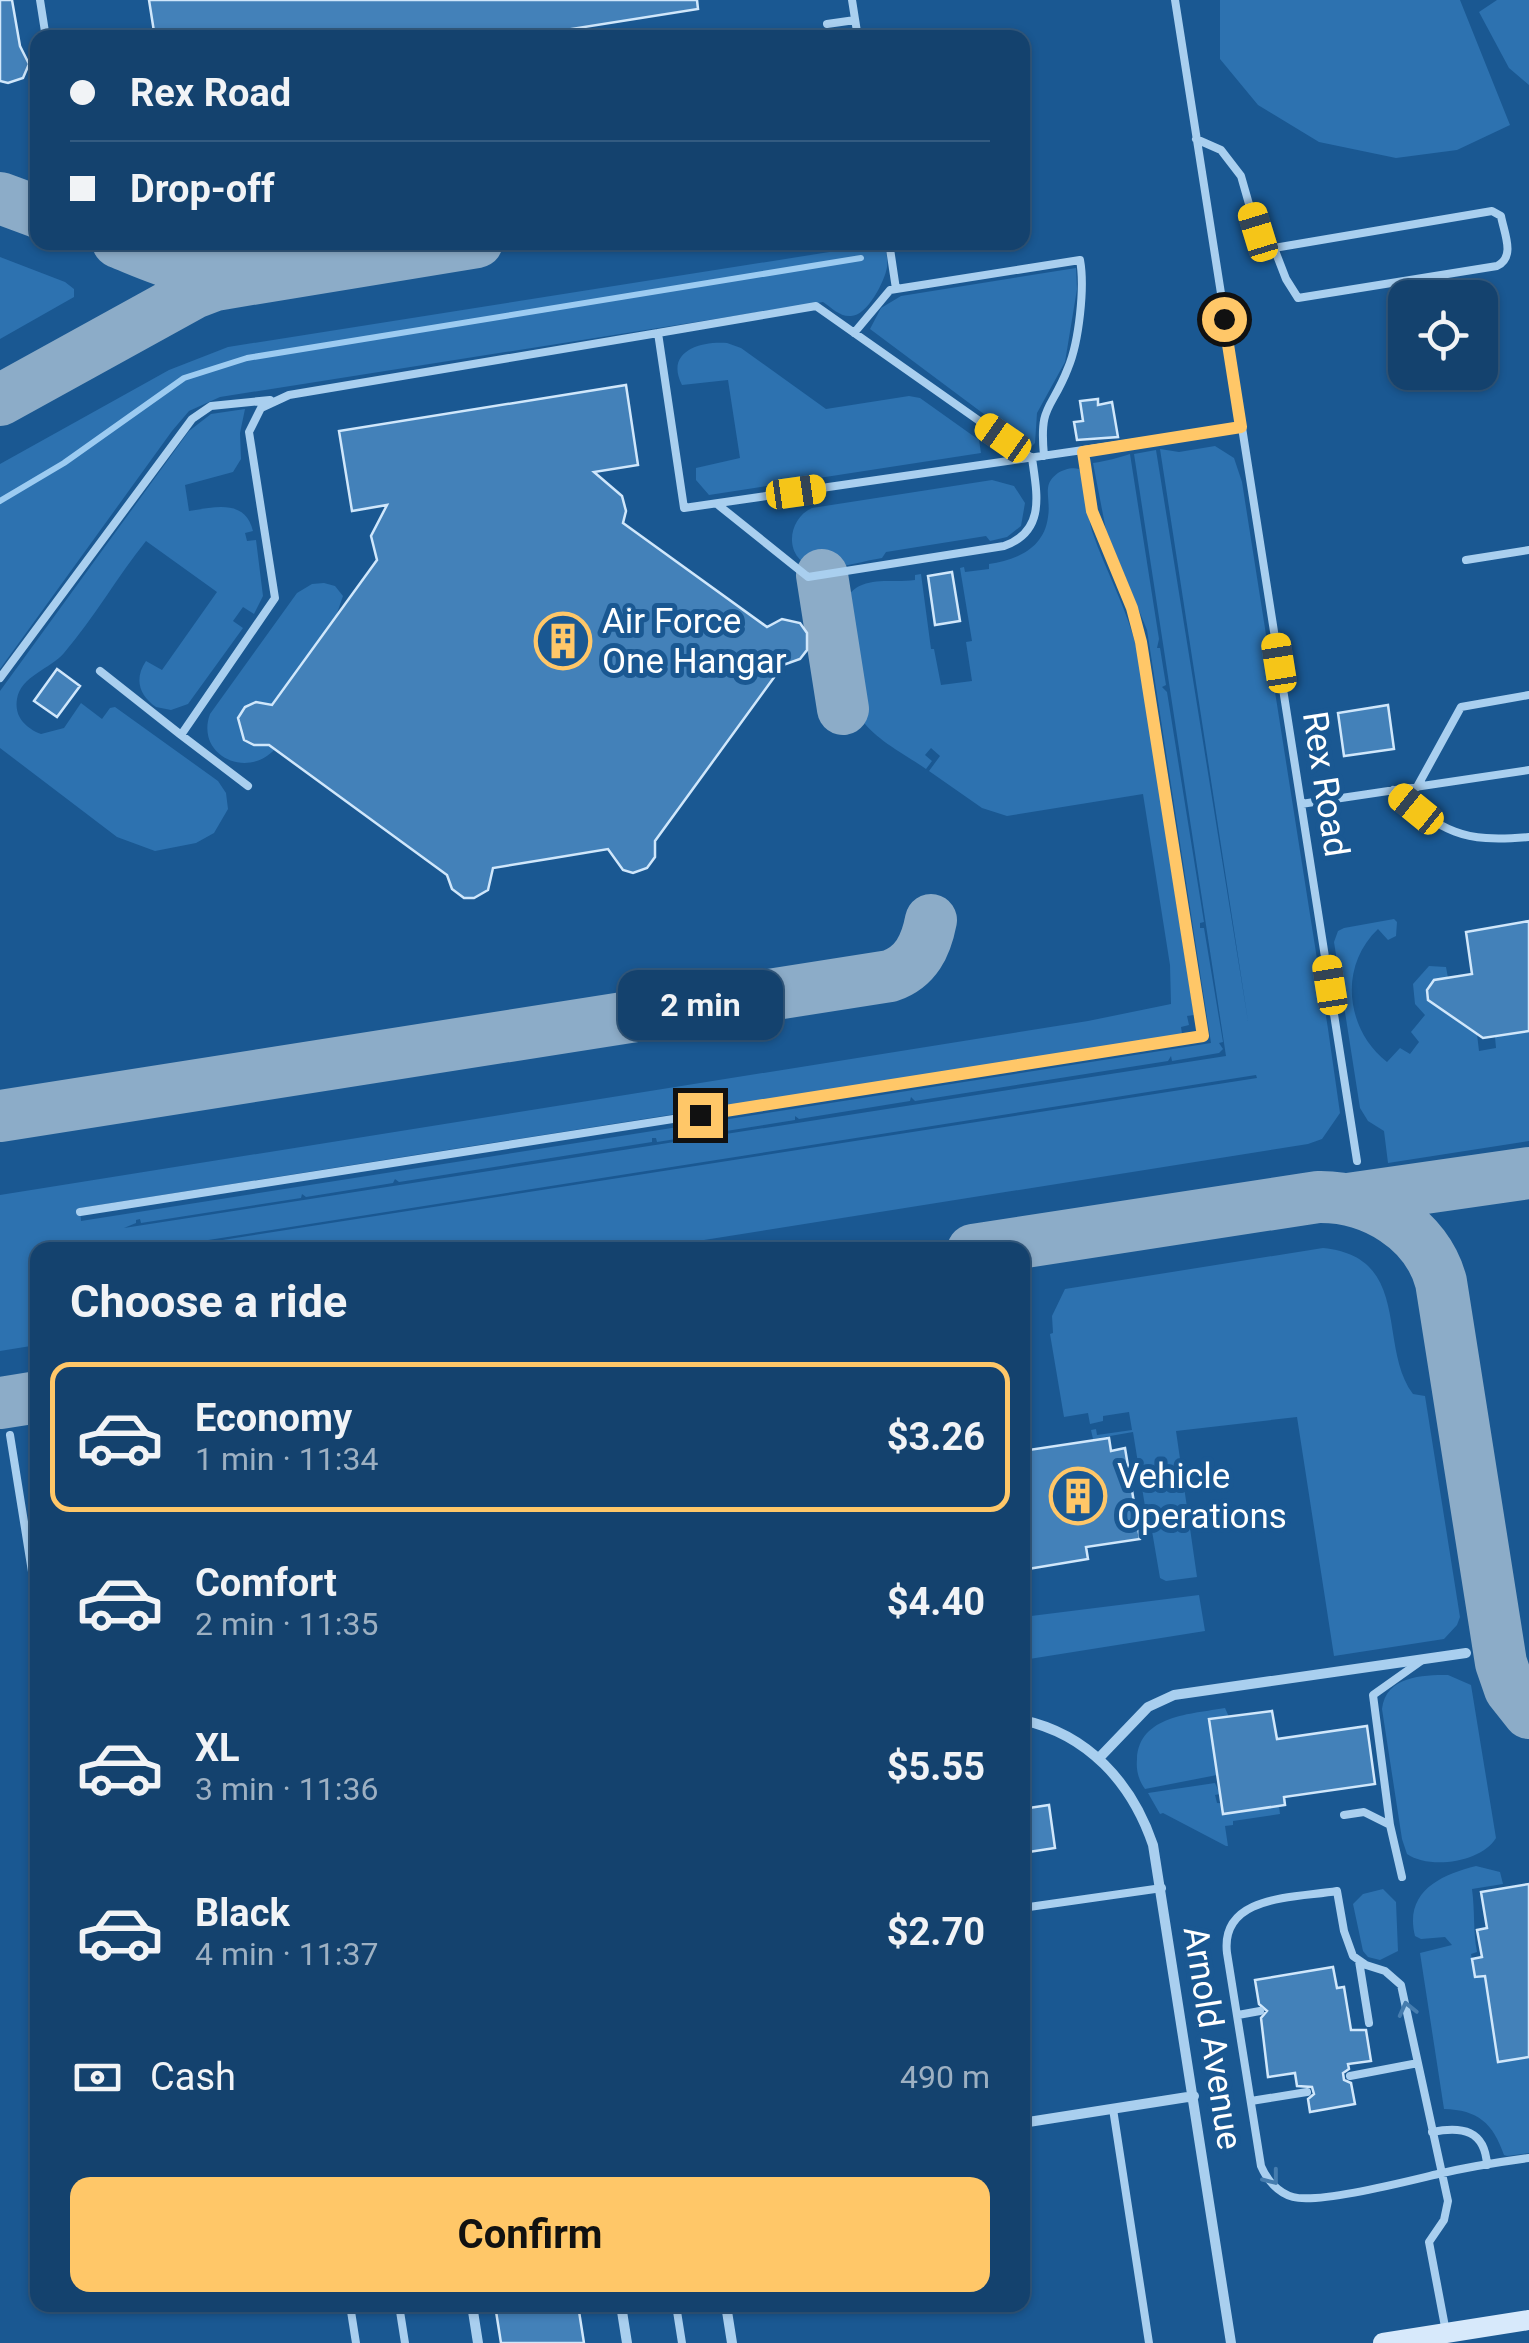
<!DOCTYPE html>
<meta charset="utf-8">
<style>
:root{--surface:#14426e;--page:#1d4973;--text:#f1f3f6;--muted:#9db0c2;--line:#335b81;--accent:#ffc768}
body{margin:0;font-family:Roboto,sans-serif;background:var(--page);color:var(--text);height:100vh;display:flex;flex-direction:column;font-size:38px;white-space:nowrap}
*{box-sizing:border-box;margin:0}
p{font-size:32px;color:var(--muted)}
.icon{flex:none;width:55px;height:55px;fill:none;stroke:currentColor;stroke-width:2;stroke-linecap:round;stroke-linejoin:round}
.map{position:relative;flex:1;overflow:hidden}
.sheet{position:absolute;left:30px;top:1242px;width:1000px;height:1070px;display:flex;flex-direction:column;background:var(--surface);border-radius:20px;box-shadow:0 2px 8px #0004,0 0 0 2px var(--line)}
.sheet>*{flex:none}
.banner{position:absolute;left:30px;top:30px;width:1000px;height:220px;border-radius:20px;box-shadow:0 2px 8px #0004,0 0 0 2px var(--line);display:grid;align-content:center;height:220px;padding:0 40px;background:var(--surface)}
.controls{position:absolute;left:1388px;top:280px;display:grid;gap:20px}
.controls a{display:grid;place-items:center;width:110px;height:110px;border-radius:20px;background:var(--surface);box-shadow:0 2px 8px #0004,0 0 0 2px var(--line);font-size:50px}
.end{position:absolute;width:45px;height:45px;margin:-22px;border:12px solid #ffc768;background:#111;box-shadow:0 0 0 5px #111}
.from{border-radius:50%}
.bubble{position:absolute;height:70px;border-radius:20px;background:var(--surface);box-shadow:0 2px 8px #0004,0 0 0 2px var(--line);font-size:32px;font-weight:700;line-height:70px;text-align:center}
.car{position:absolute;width:30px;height:60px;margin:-30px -15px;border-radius:12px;box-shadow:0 0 8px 2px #0007;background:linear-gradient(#f5c518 24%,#345 0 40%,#f5c518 0 76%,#345 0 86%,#f5c518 0)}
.banner b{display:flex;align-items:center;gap:35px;height:95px;font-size:38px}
.banner b+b{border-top:2px solid var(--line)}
.banner i{width:25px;height:25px;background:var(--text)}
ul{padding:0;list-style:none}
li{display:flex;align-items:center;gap:30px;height:150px;margin:0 20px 15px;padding:0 20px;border:5px solid transparent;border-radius:20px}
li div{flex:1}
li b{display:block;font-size:38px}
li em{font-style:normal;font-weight:700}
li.selected{border-color:var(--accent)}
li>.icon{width:90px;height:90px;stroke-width:1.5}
h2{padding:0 40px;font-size:45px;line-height:120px}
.pay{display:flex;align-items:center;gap:25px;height:110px;padding:0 40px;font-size:38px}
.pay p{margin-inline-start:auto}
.action{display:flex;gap:20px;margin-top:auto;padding:20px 40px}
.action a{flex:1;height:115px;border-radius:20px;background:var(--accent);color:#111;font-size:40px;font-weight:700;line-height:115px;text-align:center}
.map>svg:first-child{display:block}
</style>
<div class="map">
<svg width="1529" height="2343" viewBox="0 0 1529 2343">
<rect width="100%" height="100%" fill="#1a5892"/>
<path fill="#2d72b0" d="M 1220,0 L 1460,0 L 1510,125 L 1457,150 L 1396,158 L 1319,142 L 1258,105 L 1220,59 Z
M 1497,0 L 1529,0 L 1529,85 L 1509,68 L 1479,12 Z
M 861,243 L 884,243 C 886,251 888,258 887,267 C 885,281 867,316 851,316 C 840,317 832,308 823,302 L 220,397 L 189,411 L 172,431 L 0,669 L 0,464 L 169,370 L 228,347 L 861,247 Z
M 0,257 L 65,282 L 74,289 L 74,297 L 0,339 Z
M 1076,268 L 1077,289 L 1065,362 L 1037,413 L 1035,443 L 1032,446 L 1024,444 L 870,329 L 881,308 L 901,296 Z
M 727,343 L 741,348 L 826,409 L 909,396 L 920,398 L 979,440 L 981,453 L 709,495 L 696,480 L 696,468 L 740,458 L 728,380 L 682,385 C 665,352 699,341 727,343 Z
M 245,409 L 240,433 L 241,459 L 233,472 L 185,485 L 189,511 C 216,507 245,499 253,531 L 245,533 L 247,541 L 256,540 L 263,596 L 254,614 L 243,607 L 233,621 L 243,628 L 188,704 L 171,710 L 156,707 C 139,695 134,679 146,661 L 162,670 L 217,592 L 146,541 C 117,577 94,618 64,653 C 50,669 21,676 17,699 C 14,717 26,728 41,734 L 64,728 L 81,703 L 102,719 L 110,708 L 115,707 L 218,781 L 226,793 L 228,809 L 214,833 L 196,843 L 155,851 L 117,837 L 0,748 L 0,691 L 189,431 L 211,414 Z
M 1215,446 L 1234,458 L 1242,482 L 1328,1029 L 1340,1113 L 1322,1139 L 1308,1144 L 641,1250 L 159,1250 L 1257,1078 L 1256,1075 L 145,1250 L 38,1250 L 37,1345 L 0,1351 L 0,1195 L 1088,1021 L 1171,1004 L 1170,965 L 1143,794 L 1007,816 L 982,808 L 929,771 L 940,756 L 931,748 L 925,755 L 932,761 L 926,769 C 906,755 876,740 862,720 C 851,703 846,640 842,617 L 845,614 L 842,607 C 855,572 889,584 915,580 L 915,575 L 921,574 L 931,649 L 934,649 L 941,685 L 972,681 L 966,642 L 972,641 L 960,568 L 964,567 L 965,572 L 989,569 L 989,564 C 1016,560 1044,549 1048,517 C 1050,507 1047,495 1048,488 C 1050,474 1067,466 1079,469 C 1088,488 1086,510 1092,531 C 1106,572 1127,608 1137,650 L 1194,1015 L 1187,1016 L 1189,1025 L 1181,1027 L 1182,1034 L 80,1208 L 81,1221 L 1211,1043 L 1147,630 L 1106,530 L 1093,463 C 1107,461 1118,458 1130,454 L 1159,639 L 1157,648 L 1160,648 L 1166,685 L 1162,687 L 1167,692 L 1204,922 L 1200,923 L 1200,928 L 1204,928 L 1223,1042 L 1219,1043 L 1223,1049 L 1219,1053 L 1172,1061 L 1171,1056 L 1168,1061 L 915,1101 L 911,1097 L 910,1101 L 799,1119 L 795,1116 L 795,1120 L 657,1142 L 656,1138 L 652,1138 L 652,1142 L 399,1182 L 395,1179 L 393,1183 L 306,1197 L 302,1194 L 301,1198 L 141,1223 L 140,1219 L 136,1220 L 136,1223 L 124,1228 L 1226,1056 L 1134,454 L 1156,450 L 1248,1021 L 1160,449 L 1179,452 Z
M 992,480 L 1014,486 L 1025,503 L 1021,526 L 1007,537 L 990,541 L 986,536 L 886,552 L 882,558 C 862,561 837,570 817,567 C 784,563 785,520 812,508 Z
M 324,583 L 335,586 L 343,596 L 335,619 L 272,705 C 257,700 245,702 238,718 L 244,740 L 259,746 L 268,744 L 275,749 C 247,780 195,755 210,714 L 297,593 L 312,584 Z
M 1394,919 L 1397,922 L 1396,936 L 1388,940 L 1378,929 C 1338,967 1346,1030 1387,1062 L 1400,1048 L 1410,1054 L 1419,1042 L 1411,1032 L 1425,1015 L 1415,1004 L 1413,984 L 1429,966 L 1446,967 L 1448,978 L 1431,982 L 1426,994 L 1433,1004 L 1477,1034 L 1479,1051 L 1496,1048 L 1495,1037 L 1529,1031 L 1529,1141 L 1388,1163 L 1384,1131 L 1368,1121 L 1360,1108 L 1334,942 L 1338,931 L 1344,928 Z
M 1323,1248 C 1413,1257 1377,1346 1413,1394 L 1425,1396 L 1460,1617 L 1457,1625 L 1444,1639 L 1334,1656 L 1297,1417 L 1176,1431 L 1197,1577 L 1166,1581 L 1160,1578 L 1152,1531 L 1149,1531 L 1133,1432 L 1093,1439 L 1091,1430 L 1096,1429 L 1097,1435 L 1132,1430 L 1129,1412 L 1103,1416 L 1103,1421 L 1090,1424 L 1088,1413 L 1064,1417 L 1050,1334 L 1053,1333 L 1052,1316 L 1065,1289 Z
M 1199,1595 L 1205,1631 L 1023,1660 L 1023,1617 Z
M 1448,1675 L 1471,1685 L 1496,1838 C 1482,1862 1430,1870 1407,1854 L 1402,1839 L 1382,1709 C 1386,1676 1422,1675 1448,1675 Z
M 1225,1708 L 1229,1717 L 1217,1775 L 1145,1789 C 1138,1779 1136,1770 1137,1759 C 1139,1715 1192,1714 1225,1708 Z
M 1215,1783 L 1220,1794 L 1215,1795 L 1217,1803 L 1279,1806 L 1280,1814 L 1233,1821 L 1233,1825 L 1225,1826 L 1228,1846 L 1226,1846 L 1163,1813 L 1160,1814 L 1148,1793 Z
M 1476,1866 L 1500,1872 L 1503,1884 L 1472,1889 C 1475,1911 1473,1931 1477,1952 L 1471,1954 L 1475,1977 L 1485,1976 L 1498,2062 L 1529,2057 L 1529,2153 L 1507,2156 L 1504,2155 C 1493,2123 1478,2110 1444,2109 L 1420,1953 L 1452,1945 L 1445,1937 L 1421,1939 L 1415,1936 C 1404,1892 1440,1875 1476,1866 Z
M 1383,1889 L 1396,1902 L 1398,1951 L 1380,1960 L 1368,1957 L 1363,1951 L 1353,1904 L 1363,1894 Z"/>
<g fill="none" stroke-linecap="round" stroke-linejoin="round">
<path stroke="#9ccbf1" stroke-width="6" d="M 0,501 L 64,463 L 184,378 L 247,358 L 861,258"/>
<path stroke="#8cacc8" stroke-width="52" d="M 0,198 L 38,212
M 118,242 C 158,258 198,279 241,266
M 0,400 L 194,293 L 215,285 L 477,242
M 822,575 L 843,709
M 0,1116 L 890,976 C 916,967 926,946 931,920
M 1348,1199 L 1529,1173
M 973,1250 L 1318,1197 C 1372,1196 1427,1229 1441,1282 L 1501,1663 L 1510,1689 L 1529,1713
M 0,1403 L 38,1397"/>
</g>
<path fill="#4381b9" stroke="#d0e7fb" stroke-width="2.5" d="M 0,0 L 12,0 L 20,46 L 29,64 L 23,78 L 8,83 L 0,81 Z
M 149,0 L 697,0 L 698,9 L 515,38 L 155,38 Z
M 626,385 L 638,465 L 594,472 L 622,496 L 626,511 L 623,523 L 767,627 L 782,619 L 800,623 L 807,633 L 807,650 L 800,659 L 783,665 L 655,841 L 655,857 L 647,868 L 633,873 L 623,870 L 608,849 L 554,858 L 493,868 L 488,890 L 474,898 L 464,898 L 452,889 L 447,875 L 269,745 L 254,745 L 244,740 L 238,718 L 245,707 L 256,702 L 272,705 L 377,560 L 371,536 L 387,505 L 352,511 L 339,431 Z
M 1098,399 L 1098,405 L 1112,402 L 1118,437 L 1077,440 L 1074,422 L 1083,421 L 1080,401 Z
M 952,572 L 960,621 L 935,625 L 928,576 Z
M 57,669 L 80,686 L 57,717 L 34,701 Z
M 1388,705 L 1394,749 L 1344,756 L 1338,713 Z
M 1529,921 L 1529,1031 L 1483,1038 L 1428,1000 L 1427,990 L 1434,980 L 1472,974 L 1466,932 Z
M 1109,1438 L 1111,1451 L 1125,1448 L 1140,1539 L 1086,1547 L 1088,1559 L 1022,1570 L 1022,1451 Z
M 1272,1711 L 1277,1739 L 1367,1726 L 1375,1784 L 1284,1797 L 1285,1805 L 1223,1814 L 1209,1719 Z
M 1049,1805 L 1055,1848 L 1022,1853 L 1022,1809 Z
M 1529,1884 L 1529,2057 L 1498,2062 L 1485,1976 L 1475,1977 L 1472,1959 L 1482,1957 L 1477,1930 L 1487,1928 L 1481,1892 Z
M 1333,1967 L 1337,1988 L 1344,1987 L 1351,2030 L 1366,2030 L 1371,2061 L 1348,2064 L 1349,2069 L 1343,2073 L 1344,2080 L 1351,2083 L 1355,2104 L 1310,2112 L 1308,2099 L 1314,2094 L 1312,2087 L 1297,2086 L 1295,2073 L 1268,2077 L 1261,2018 L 1267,2011 L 1259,2004 L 1255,1980 Z
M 495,2305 L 578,2305 L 584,2343 L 501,2343 Z"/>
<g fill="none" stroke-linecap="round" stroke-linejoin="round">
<path stroke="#a9cfef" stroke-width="8" d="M 40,0 L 46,38
M 852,0 L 858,38
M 1175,0 L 1357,1161
M 827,24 L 855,20
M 1196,139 L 1221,150 L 1241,176 L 1257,232 L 1274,248 L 1492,211 L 1501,216 C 1504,233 1516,257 1497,266 L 1298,298 L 1286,279 L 1274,248
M 889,242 L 896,289
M 658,333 L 816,306 L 1032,458 C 1037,494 1046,531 1004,546 L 808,577 L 717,504
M 854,333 L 890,290 L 1080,260 C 1085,287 1079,342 1068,368 C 1051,412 1039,403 1044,456
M 1466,560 L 1529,550
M 100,671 L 181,735 L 275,598 L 249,432 L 261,408 L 289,395 L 658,333 L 684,508 L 1241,427
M 0,678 L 192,419 L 211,406 L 270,400
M 181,735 L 248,786
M 1417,787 L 1461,707 L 1529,695
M 1393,790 C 1445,832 1460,843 1529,837
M 1301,804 L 1529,770
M 80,1212 L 1203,1036 L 1141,642 L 1132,608 L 1092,511 L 1083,452
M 10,1435 L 38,1609
M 1344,1815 L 1364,1812 L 1390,1825 L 1402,1877
M 1390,1825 L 1373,1695 L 1421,1661
M 1022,1908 L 1162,1888
M 1359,1961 L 1369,2023
M 1238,2015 L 1260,2011
M 1350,2076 L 1418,2063
M 1251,2101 L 1307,2092
M 1113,2109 L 1149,2343
M 1432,2132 C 1462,2126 1485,2130 1487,2165
M 350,2305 L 356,2343
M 399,2305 L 405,2343
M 676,2305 L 682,2343
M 1446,2332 L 1429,2242 L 1444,2220 L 1448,2201 L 1401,1985 L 1385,1971 L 1366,1965 L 1353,1956 L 1344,1931 L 1337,1891 C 1296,1898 1220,1894 1227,1953 L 1261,2166 C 1267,2180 1278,2193 1293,2197 C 1319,2204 1408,2181 1438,2174 C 1468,2167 1499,2162 1529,2158"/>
<path stroke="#a9cfef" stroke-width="10" d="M 1022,1720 C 1088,1734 1132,1783 1153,1845 L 1231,2343
M 1100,1757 L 1148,1707 L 1174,1695 L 1466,1653
M 1022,2123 L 1194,2096
M 472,2305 L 478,2343
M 621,2305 L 627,2343
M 726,2305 L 732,2343"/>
<path stroke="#d7e9fb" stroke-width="20" d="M 1383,2343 L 1529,2320"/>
</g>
<defs><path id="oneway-chevron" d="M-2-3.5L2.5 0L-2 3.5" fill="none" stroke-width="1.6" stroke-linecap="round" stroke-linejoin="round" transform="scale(2.5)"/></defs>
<g stroke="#457cae">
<use href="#oneway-chevron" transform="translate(1407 2009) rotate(-104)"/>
<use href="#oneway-chevron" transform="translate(1272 2178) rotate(52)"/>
</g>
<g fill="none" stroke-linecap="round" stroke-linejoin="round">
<path stroke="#ffc768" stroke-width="12" d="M 700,1115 L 1203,1036 L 1141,642 L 1132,608 L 1092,511 L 1083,452 L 1241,427 L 1224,319"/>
</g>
<defs>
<g id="building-ring" transform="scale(2.875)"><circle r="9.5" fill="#1a5892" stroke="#ffc768" stroke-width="1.5"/><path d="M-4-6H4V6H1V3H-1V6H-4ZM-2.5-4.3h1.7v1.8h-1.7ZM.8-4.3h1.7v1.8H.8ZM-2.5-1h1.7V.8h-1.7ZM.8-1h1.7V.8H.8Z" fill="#ffc768"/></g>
</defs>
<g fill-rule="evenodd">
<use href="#building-ring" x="563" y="641"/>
<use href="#building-ring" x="1078" y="1496"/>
</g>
<g text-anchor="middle" stroke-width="10" stroke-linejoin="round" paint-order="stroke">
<g font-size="35" fill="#fff" stroke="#1a5892" text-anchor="start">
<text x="602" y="633">Air Force<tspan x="602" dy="40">One Hangar</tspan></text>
<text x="1117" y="1488">Vehicle<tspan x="1117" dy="40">Operations</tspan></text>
</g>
<g font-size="35" fill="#fff" stroke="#1a5892">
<text transform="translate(1326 784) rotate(81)" y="12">Rex Road</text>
<text transform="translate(1213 2038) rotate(81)" y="12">Arnold Avenue</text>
</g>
</g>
</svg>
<div class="controls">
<a><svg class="icon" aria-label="locate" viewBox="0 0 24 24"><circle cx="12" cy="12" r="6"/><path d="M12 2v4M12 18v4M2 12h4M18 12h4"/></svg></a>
</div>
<i class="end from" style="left:1224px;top:319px"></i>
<i class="end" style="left:700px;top:1115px"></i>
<div class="bubble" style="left:618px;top:970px;width:165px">2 min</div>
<i class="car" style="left:1258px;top:232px;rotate:343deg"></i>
<i class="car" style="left:1003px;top:438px;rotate:305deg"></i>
<i class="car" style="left:796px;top:492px;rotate:82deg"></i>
<i class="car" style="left:1279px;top:663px;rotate:351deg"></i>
<i class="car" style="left:1416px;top:809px;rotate:309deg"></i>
<i class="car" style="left:1330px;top:985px;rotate:351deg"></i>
<div class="banner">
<b><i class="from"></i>Rex Road</b>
<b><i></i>Drop-off</b>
</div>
<section class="sheet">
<h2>Choose a ride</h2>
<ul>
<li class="selected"><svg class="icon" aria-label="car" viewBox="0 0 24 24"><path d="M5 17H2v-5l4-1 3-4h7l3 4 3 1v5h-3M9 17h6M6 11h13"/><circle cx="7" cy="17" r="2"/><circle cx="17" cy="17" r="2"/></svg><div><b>Economy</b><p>1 min · 11:34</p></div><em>$3.26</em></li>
<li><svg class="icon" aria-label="car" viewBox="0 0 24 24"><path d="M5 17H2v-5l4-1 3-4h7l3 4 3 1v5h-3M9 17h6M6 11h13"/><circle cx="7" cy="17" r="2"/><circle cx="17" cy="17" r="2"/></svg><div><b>Comfort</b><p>2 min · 11:35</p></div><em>$4.40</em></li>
<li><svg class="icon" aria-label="car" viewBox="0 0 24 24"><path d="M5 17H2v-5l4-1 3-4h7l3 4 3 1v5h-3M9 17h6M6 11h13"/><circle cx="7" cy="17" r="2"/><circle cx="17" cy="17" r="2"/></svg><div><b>XL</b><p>3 min · 11:36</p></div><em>$5.55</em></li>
<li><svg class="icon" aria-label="car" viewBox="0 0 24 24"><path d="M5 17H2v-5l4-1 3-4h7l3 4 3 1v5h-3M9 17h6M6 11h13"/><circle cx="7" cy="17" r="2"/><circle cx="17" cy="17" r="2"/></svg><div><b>Black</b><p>4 min · 11:37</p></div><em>$2.70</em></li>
</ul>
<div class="pay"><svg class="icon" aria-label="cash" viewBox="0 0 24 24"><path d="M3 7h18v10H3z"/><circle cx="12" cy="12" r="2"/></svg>Cash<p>490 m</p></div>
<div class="action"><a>Confirm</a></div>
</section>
</div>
